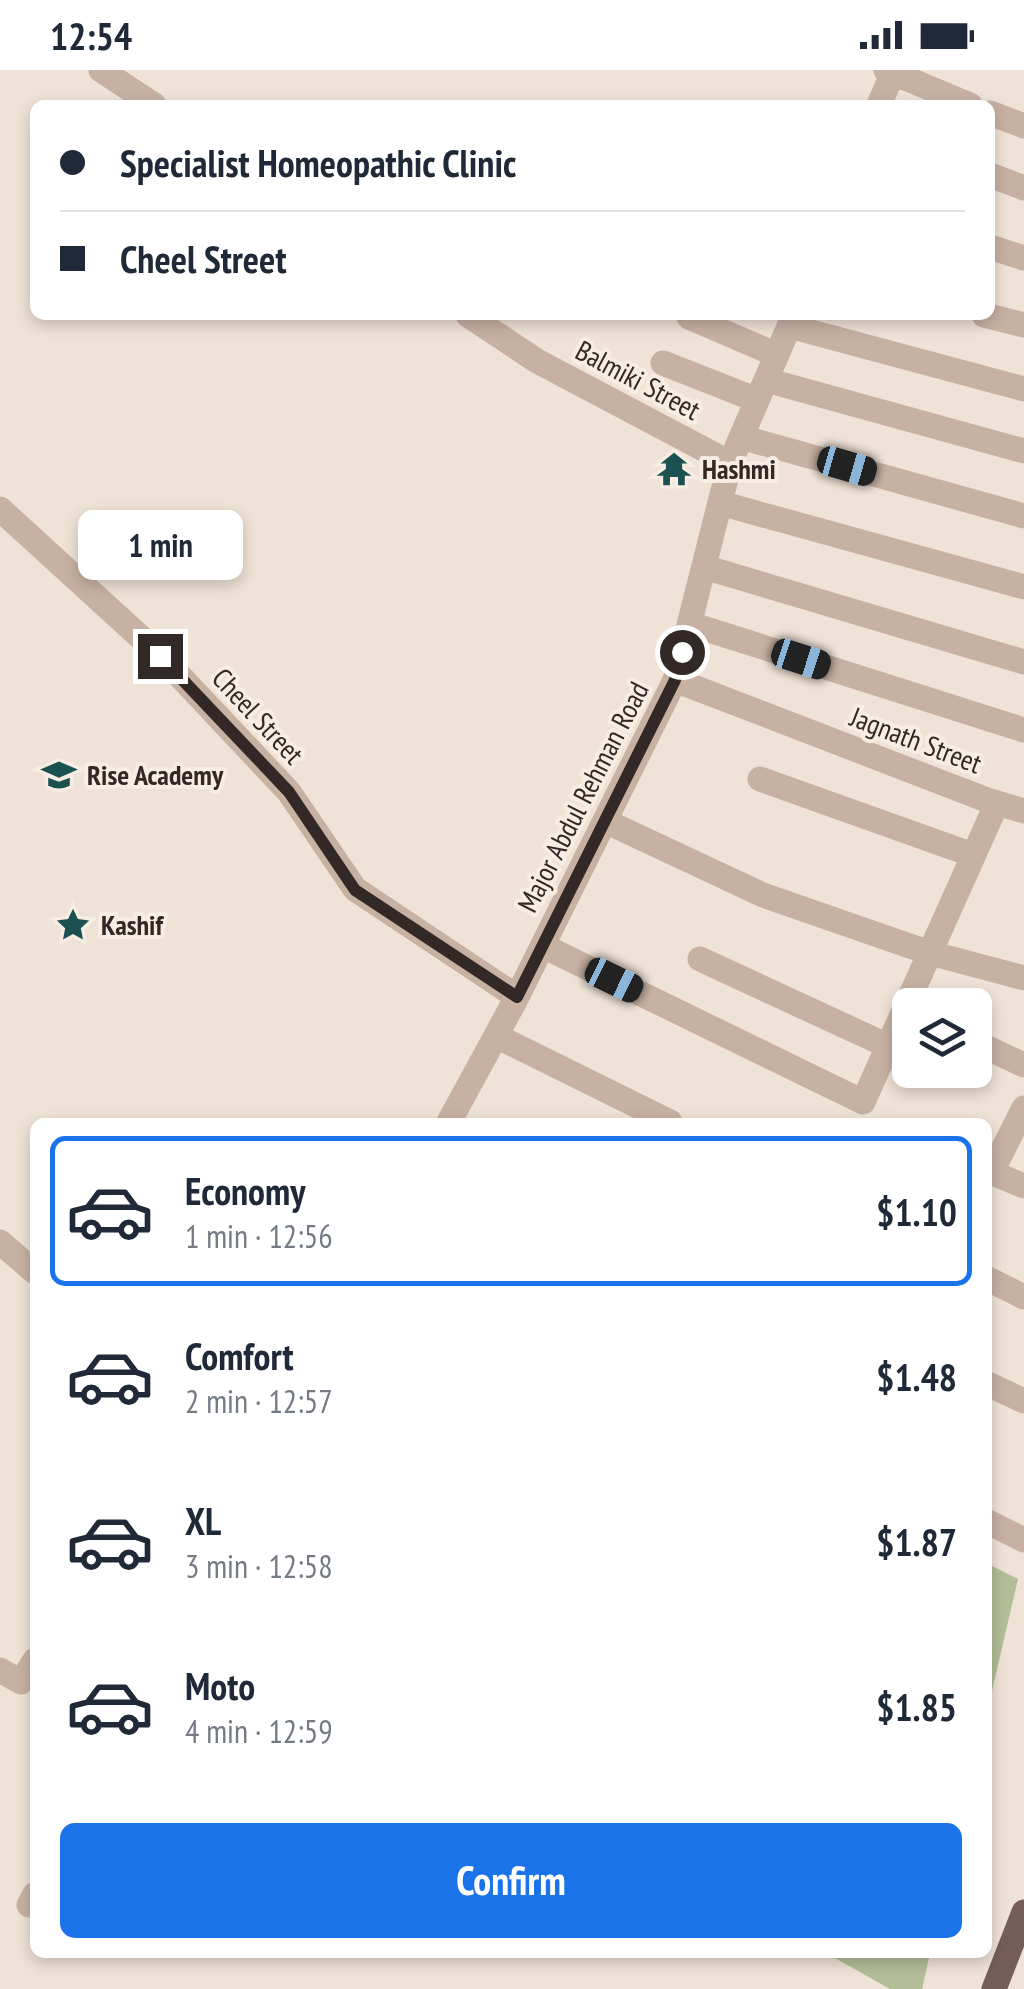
<!DOCTYPE html>
<meta charset="utf-8">
<style>
:root{--surface:#fff;--page:#f2f2f3;--text:#1f2937;--muted:#747a83;--line:#e0e1e3;--accent:#1a73e8}
body{margin:0;font-family:"PT Sans Narrow",sans-serif;background:var(--page);color:var(--text);height:100vh;display:flex;flex-direction:column;font-size:38px;white-space:nowrap}
*{box-sizing:border-box;margin:0}
p{font-size:32px;color:var(--muted)}
.icon{flex:none;width:55px;height:55px;fill:none;stroke:currentColor;stroke-width:2;stroke-linecap:round;stroke-linejoin:round}
.map{position:relative;flex:1;overflow:hidden}
.panel{position:absolute;left:30px;top:1048px;width:962px;height:840px;display:flex;flex-direction:column;background:var(--surface);border-radius:15px;box-shadow:0 5px 15px #0003}
.panel>*{flex:none}
.hud{position:absolute;left:30px;top:30px;width:965px;height:220px;border-radius:15px;box-shadow:0 5px 15px #0003;display:grid;align-content:center;height:220px;padding:0 30px;background:var(--surface)}
.tools{position:absolute;left:892px;top:918px;display:grid;gap:20px}
.tools a{display:grid;place-items:center;width:100px;height:100px;border-radius:15px;background:var(--surface);box-shadow:0 5px 15px #0003;font-size:50px}
.end{position:absolute;width:45px;height:45px;margin:-22px;border:12px solid #322825;background:#fff;box-shadow:0 0 0 5px #fff}
.from{border-radius:50%}
.bubble{position:absolute;height:70px;border-radius:15px;background:var(--surface);box-shadow:0 5px 15px #0003;font-size:32px;font-weight:700;line-height:70px;text-align:center}
.car{position:absolute;width:30px;height:60px;margin:-30px -15px;border-radius:12px;box-shadow:0 0 8px 2px #0007;background:linear-gradient(#222 24%,#8ab4d8 0 40%,#222 0 76%,#8ab4d8 0 86%,#222 0)}
.hud b{display:flex;align-items:center;gap:35px;height:95px;font-size:38px}
.hud b+b{border-top:2px solid var(--line)}
.hud i{width:25px;height:25px;background:var(--text)}
ul{padding:18px 0 0;list-style:none}
li{display:flex;align-items:center;gap:30px;height:150px;margin:0 20px 15px;padding:0 10px;border:5px solid transparent;border-radius:15px}
li div{flex:1}
li b{display:block;font-size:38px}
li em{font-style:normal;font-weight:700}
li.selected{border-color:var(--accent)}
li>.icon{width:90px;height:90px;stroke-width:1.5}
.action{display:flex;gap:20px;margin-top:auto;padding:20px 30px}
.action a{flex:1;height:115px;border-radius:15px;background:var(--accent);color:#fff;font-size:40px;font-weight:700;line-height:115px;text-align:center}
.status{display:flex;justify-content:space-between;align-items:center;height:70px;padding:0 50px;background:var(--surface);direction:ltr}
.status svg{height:28px;fill:currentColor}
.map>svg:first-child{display:block}
</style>
<div class="status"><b>12:54</b><svg viewBox="0 0 49 12"><path d="M0 12V9h3v3zM5 12V6h3v6zM10 12V3h3v9zM15 12V0h3v12zM26 1h20v11H26zM47 4h2v5h-2z"/></svg></div>
<div class="map">
<svg width="1024" height="1919" viewBox="0 0 1024 1919">
<rect width="100%" height="100%" fill="#efe2d6"/>
<path fill="#b3bd97" d="M 988,1494 L 1018,1509 L 988,1638 Z
M 826,1883 L 930,1883 L 922,1919 L 890,1919 Z"/>
<g fill="none" stroke-linecap="round" stroke-linejoin="round">
<path stroke="#c7b1a3" stroke-width="25" d="M 101,0 L 154,35
M 886,0 L 970,35
M 879,35 L 894,0
M 990,43 L 1024,56
M 990,105 L 1024,118
M 990,177 L 1024,188
M 468,245 L 537,291 L 730,393
M 984,245 L 1024,255
M 689,247 L 777,285
M 789,256 L 1024,319
M 663,293 L 757,330
M 766,310 L 1024,381
M 741,367 L 1024,446
M 720,433 L 1024,517
M 0,439 L 161,586 L 289,722 L 355,819 L 517,927
M 704,497 L 1024,592
M 690,554 L 1024,660
M 675,610 L 987,730 L 1024,741
M 760,709 L 973,785
M 605,751 L 763,825 L 930,883 L 1024,908
M 543,876 L 863,1032 L 997,733
M 700,889 L 888,976
M 496,966 L 670,1052
M 975,972 L 1024,995
M 449,1052 L 517,927 L 675,610 L 730,393 L 794,245
M 988,1101 L 1024,1116
M 991,1103 L 1024,1038
M 0,1172 L 35,1202
M 988,1209 L 1024,1227
M 988,1314 L 1024,1331
M 988,1452 L 1024,1470
M 0,1600 L 21,1612 L 35,1590
M 29,1835 L 35,1824"/>
<path stroke="#745e56" stroke-width="25" d="M 994,1919 L 1024,1842"/>
</g>
<g fill="none" stroke-linecap="round" stroke-linejoin="round">
<path stroke="#322825" stroke-width="12" d="M 160,586 L 289,722 L 355,820 L 517,927 L 675,610 L 682,582"/>
</g>
<defs>
<g id="temple-bare" transform="scale(2.7)"><path d="M0-6L5-2H3V0L6.5 2.5H4V6H1.5V3h-3V6H-4V2.5H-6.5L-3 0V-2H-5Z" fill="#1c5152" stroke="#f8ede2" stroke-width="2.5" paint-order="stroke"/></g>
<g id="school-bare" transform="scale(2.7)"><path d="M0-5L7-2L0 1L-7-2ZM-4 1L0 2.5L4 1V4Q0 6-4 4Z" fill="#1c5152" stroke="#f8ede2" stroke-width="2.5" paint-order="stroke"/></g>
<g id="sight-bare" transform="scale(2.7)"><path d="M0-6L1.8-2.2L6-1.7L2.9 1.2L3.7 5.4L0 3.3L-3.7 5.4L-2.9 1.2L-6-1.7L-1.8-2.2Z" fill="#1c5152" stroke="#f8ede2" stroke-width="2.5" paint-order="stroke"/></g>
</defs>
<g fill-rule="evenodd">
<use href="#temple-bare" x="674" y="399"/>
<use href="#school-bare" x="59" y="705"/>
<use href="#sight-bare" x="73" y="855"/>
</g>
<g text-anchor="middle" stroke-width="8" stroke-linejoin="round" paint-order="stroke">
<g font-size="28" fill="#322825" stroke="#f8ede2">
<text transform="translate(638 310) rotate(28)" y="10">Balmiki Street</text>
<text transform="translate(258 646) rotate(47)" y="10">Cheel Street</text>
<text transform="translate(916 670) rotate(21)" y="10">Jagnath Street</text>
<text transform="translate(583 727) rotate(-63)" y="10">Major Abdul Rehman Road</text>
</g>
<g font-size="28" font-weight="bold" fill="#322825" stroke="#f8ede2" text-anchor="start">
<text x="702" y="409">Hashmi</text>
<text x="87" y="715">Rise Academy</text>
<text x="101" y="865">Kashif</text>
</g>
</g>
</svg>
<div class="tools">
<a><svg class="icon" aria-label="layers" viewBox="0 0 24 24"><path d="M12 4l9 5-9 5-9-5zM3 14l9 5 9-5"/></svg></a>
</div>
<i class="end from" style="left:682px;top:582px"></i>
<i class="end" style="left:160px;top:586px"></i>
<div class="bubble" style="left:78px;top:440px;width:165px">1 min</div>
<i class="car" style="left:847px;top:396px;rotate:106deg"></i>
<i class="car" style="left:801px;top:589px;rotate:108deg"></i>
<i class="car" style="left:614px;top:910px;rotate:116deg"></i>
<div class="hud">
<b><i class="from"></i>Specialist Homeopathic Clinic</b>
<b><i></i>Cheel Street</b>
</div>
<section class="panel">
<ul>
<li class="selected"><svg class="icon" aria-label="car" viewBox="0 0 24 24"><path d="M5 17H2v-5l4-1 3-4h7l3 4 3 1v5h-3M9 17h6M6 11h13"/><circle cx="7" cy="17" r="2"/><circle cx="17" cy="17" r="2"/></svg><div><b>Economy</b><p>1 min · 12:56</p></div><em>$1.10</em></li>
<li><svg class="icon" aria-label="car" viewBox="0 0 24 24"><path d="M5 17H2v-5l4-1 3-4h7l3 4 3 1v5h-3M9 17h6M6 11h13"/><circle cx="7" cy="17" r="2"/><circle cx="17" cy="17" r="2"/></svg><div><b>Comfort</b><p>2 min · 12:57</p></div><em>$1.48</em></li>
<li><svg class="icon" aria-label="car" viewBox="0 0 24 24"><path d="M5 17H2v-5l4-1 3-4h7l3 4 3 1v5h-3M9 17h6M6 11h13"/><circle cx="7" cy="17" r="2"/><circle cx="17" cy="17" r="2"/></svg><div><b>XL</b><p>3 min · 12:58</p></div><em>$1.87</em></li>
<li><svg class="icon" aria-label="car" viewBox="0 0 24 24"><path d="M5 17H2v-5l4-1 3-4h7l3 4 3 1v5h-3M9 17h6M6 11h13"/><circle cx="7" cy="17" r="2"/><circle cx="17" cy="17" r="2"/></svg><div><b>Moto</b><p>4 min · 12:59</p></div><em>$1.85</em></li>
</ul>
<div class="action"><a>Confirm</a></div>
</section>
</div>
